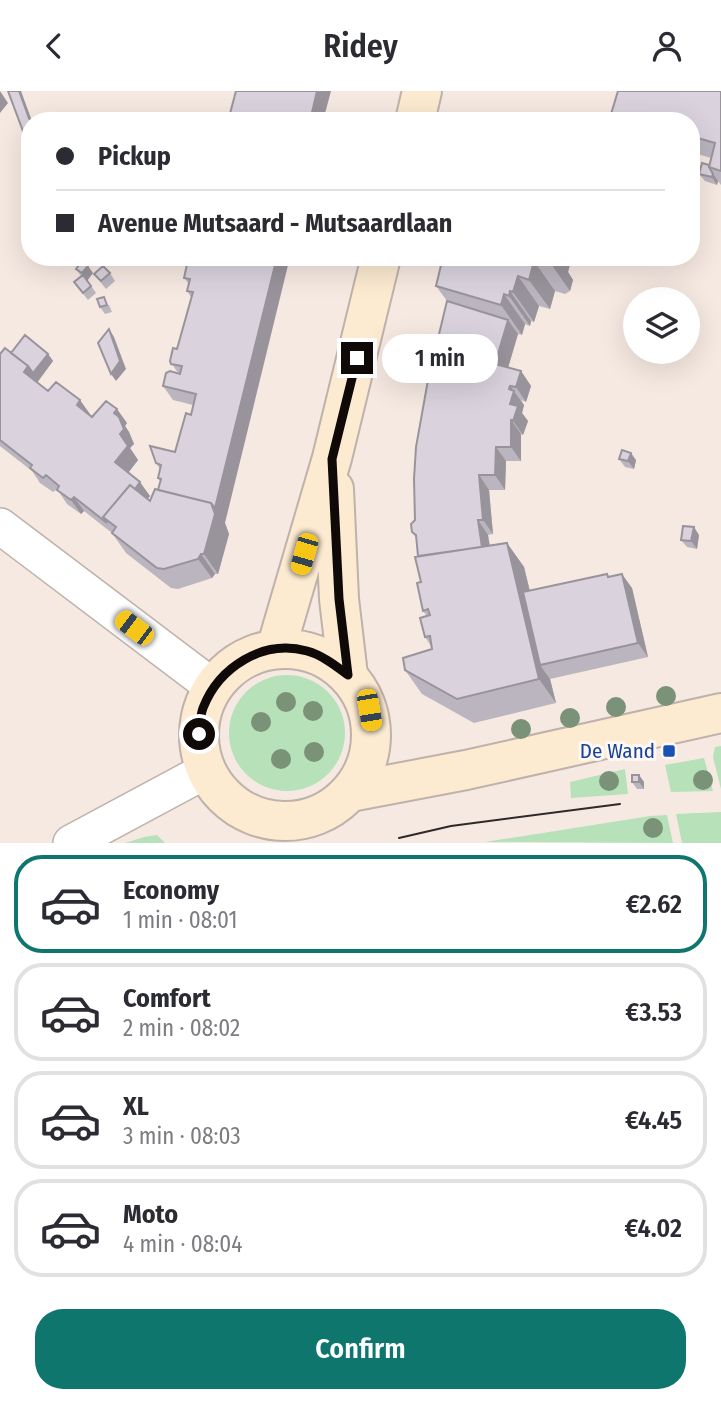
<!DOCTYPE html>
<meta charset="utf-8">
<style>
:root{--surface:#fff;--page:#f7f7f7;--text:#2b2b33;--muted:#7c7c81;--line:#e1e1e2;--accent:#0f766e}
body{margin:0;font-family:"Fira Sans Condensed",sans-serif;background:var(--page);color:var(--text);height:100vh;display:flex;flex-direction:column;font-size:26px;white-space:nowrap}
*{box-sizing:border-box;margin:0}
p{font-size:23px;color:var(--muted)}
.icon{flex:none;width:38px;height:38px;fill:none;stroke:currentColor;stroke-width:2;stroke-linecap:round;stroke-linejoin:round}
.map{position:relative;height:752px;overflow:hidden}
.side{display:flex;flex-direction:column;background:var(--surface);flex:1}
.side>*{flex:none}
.guide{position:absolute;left:21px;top:21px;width:679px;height:154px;border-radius:28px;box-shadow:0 7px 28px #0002;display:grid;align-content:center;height:154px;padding:0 35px;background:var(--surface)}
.tools{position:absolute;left:623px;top:196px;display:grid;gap:14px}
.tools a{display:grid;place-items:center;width:77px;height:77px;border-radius:50%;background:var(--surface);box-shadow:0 7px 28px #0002;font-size:35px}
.end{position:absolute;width:32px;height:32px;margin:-16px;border:9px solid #0f0a08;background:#fff;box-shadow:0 0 0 4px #fff}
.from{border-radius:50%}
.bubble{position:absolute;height:49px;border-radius:24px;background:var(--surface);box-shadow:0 7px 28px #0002;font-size:23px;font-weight:600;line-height:49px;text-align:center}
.car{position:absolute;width:21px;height:42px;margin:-21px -10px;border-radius:9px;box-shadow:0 0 5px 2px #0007;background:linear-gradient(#f5c518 24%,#345 0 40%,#f5c518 0 76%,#345 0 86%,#f5c518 0)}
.guide b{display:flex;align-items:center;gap:24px;height:66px;font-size:26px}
.guide b+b{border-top:2px solid var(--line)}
.guide i{width:18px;height:18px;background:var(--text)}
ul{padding:12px 0 0;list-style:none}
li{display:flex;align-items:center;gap:21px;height:98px;margin:0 14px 10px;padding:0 21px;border:4px solid var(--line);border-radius:28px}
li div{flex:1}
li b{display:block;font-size:26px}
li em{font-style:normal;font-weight:600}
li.on{border-color:var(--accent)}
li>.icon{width:63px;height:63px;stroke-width:1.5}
.button{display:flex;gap:14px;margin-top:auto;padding:14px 35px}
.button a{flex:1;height:80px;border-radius:28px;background:var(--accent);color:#fff;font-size:28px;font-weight:600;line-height:80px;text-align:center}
header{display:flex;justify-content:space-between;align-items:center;height:91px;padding:0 35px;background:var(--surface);font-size:32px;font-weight:600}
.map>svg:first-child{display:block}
</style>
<header><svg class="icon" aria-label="back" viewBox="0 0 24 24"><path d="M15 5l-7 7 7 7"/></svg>Ridey<svg class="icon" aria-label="person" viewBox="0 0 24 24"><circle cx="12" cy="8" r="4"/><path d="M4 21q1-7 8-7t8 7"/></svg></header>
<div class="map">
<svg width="721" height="752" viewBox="0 0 721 752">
<rect width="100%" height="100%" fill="#f6e9e2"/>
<path fill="#b7e1b9" d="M229 642a58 58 0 1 1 116 0a58 58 0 1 1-116 0Z
M 721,655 L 721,698 L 713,666 L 715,656 Z
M 704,667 L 713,700 L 671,701 L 665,674 Z
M 625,678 L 628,703 L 571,707 L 570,691 Z
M 721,721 L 721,752 L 682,752 L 676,723 Z
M 667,724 L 673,752 L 485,751 L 650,725 Z
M 157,744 L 165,752 L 125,752 L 144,746 Z"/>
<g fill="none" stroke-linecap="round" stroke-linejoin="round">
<g stroke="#beb2ab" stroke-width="38">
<path id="street" d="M 0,435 L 213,596
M 71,752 L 207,679"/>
</g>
<g stroke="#beb2ab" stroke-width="42">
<path id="secondary" d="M 415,30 L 422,0
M 334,398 L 339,508 L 348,584
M 276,558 L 332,367 L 381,166
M199 644a86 86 0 1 1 172 0a86 86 0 1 1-172 0Z
M 350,701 L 466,679 L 721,622"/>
</g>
<use href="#street" stroke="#fff" stroke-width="35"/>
<use href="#secondary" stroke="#fcead1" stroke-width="38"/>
<path stroke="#302a27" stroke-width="2" d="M 399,747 L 451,735 L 620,713"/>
</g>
<g fill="#7a9277">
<circle cx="666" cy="605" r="10"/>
<circle cx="286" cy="611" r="10"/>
<circle cx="616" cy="616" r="10"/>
<circle cx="313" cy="620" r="10"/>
<circle cx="570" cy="627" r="10"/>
<circle cx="261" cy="631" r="10"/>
<circle cx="521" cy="638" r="10"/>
<circle cx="314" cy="661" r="10"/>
<circle cx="281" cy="668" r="10"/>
<circle cx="703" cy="689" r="10"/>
<circle cx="609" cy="690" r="10"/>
<circle cx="653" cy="737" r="10"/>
</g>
<path fill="#bbb5bf" d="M 721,0 L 721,94 L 718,90 L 717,94 L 705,90 L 699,83 L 709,74 L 711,67 L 691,61 L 691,30 L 616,30 L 611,23 Z
M 443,166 L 571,170 L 568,181 L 573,189 L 570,200 L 565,203 L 555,200 L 550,218 L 539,215 L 534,231 L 531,230 L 530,235 L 525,233 L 522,244 L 518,243 L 508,277 L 521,280 L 531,295 L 526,311 L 521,309 L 524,314 L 522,322 L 528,330 L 523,344 L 521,343 L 521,370 L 506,370 L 505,399 L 489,399 L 493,443 L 488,444 L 490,454 L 507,452 L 524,476 L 530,500 L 609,486 L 632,497 L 648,566 L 550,588 L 556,612 L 474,632 L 422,603 L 405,579 L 432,558 L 431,555 L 425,546 L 427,525 L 423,520 L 416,447 L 412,441 L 415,429 L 447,210 L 436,195 Z
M 618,166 L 639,166 L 637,175 L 620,169 Z
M 188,169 L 225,432 L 229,443 L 218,483 L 215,483 L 212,487 L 178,498 L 171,497 L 126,462 L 112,442 L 84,420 L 81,423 L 67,413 L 59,401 L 56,399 L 53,401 L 40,392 L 32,380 L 0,355 L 0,263 L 48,263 L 53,270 L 37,291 L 48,300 L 90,323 L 90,324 L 92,326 L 127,332 L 125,335 L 129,341 L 134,353 L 130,357 L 138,369 L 128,382 L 150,405 L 148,408 L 150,410 L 158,399 L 160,390 L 158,387 L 160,378 L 156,372 L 175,361 L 191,324 L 193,314 L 173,309 L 163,295 L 178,282 L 170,270 L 177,258 L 191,206 L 187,200 L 189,193 L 184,187 Z
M 76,178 L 93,182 L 87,189 L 96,202 L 88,209 L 74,191 L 81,185 Z
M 110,182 L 115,190 L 106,198 L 94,183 Z
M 109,214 L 112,221 L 105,223 L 100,216 Z
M 619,368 L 636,369 L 634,378 L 625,376 Z
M 699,444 L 697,458 L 687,456 L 681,449 Z
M 639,684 L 644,691 L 644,698 L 637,698 L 632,691 Z"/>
<path fill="#99949b" d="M 0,0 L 8,12 L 0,22 Z
M 19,0 L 21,0 L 32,30 L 30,30 Z
M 317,0 L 331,0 L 323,30 L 310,30 Z
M 713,83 L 718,90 L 717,94 L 712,86 Z
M 277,166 L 290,166 L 225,432 L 229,443 L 218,483 L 204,463 L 211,412 Z
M 550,166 L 568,166 L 571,170 L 568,181 L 573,189 L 570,200 L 549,170 Z
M 632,166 L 639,166 L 637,175 L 632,167 Z
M 534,170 L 555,200 L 550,218 L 529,189 Z
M 88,175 L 93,182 L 87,190 L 82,182 Z
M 518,185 L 539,215 L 534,231 L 513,201 Z
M 510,200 L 531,230 L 530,235 L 509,205 Z
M 504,203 L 525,233 L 522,244 L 501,214 Z
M 508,229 L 518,243 L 505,287 L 495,273 Z
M 109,238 L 114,246 L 126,278 L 116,290 L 111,283 Z
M 48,263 L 53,270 L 34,296 L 24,281 L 28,275 Z
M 521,280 L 531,295 L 526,311 L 516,296 Z
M 510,295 L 524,314 L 522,322 L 528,330 L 523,344 L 513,330 L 509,298 Z
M 80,309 L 90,323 L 87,328 L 77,314 Z
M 117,318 L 127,332 L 125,335 L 129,341 L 134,353 L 130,357 L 138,369 L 125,386 L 115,371 L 120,343 L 114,322 Z
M 511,329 L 521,343 L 521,370 L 511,356 Z
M 496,356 L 506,370 L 505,399 L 495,384 Z
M 631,362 L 636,369 L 634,378 L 628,370 Z
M 479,384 L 489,399 L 493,443 L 483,429 Z
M 140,391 L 150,405 L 120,442 L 116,436 L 108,430 Z
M 74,406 L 84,420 L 81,423 L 71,409 Z
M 478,429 L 488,444 L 493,481 L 483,467 Z
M 694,436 L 699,444 L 697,458 L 691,450 Z
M 507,452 L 524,476 L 547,573 L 540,574 L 550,588 L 556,612 L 539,588 Z
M 201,463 L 215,483 L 212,487 L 198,468 Z
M 622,483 L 632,497 L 648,566 L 638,552 Z
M 639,684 L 644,691 L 644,698 L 639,691 Z"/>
<path fill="#dad3de" stroke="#99949b" stroke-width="2" d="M 8,0 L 19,0 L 30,30 L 30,59 Z
M 236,0 L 317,0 L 310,30 L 228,30 Z
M 618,0 L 721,0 L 721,80 L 709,76 L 715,52 L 691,45 L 691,30 L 636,30 L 611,23 Z
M 702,72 L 709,74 L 709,76 L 713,83 L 712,86 L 699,83 Z
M 201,166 L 277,166 L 215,417 L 211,412 L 158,399 L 161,388 L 158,387 L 161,374 L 156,372 L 150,355 L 175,361 L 186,322 L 191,324 L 196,303 L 163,295 L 166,282 L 170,280 L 180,283 L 182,275 L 171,273 L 170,270 L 173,257 L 177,258 L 193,201 L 187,200 L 190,188 L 184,187 L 188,169 L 200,172 Z
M 443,166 L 550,166 L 549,170 L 544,173 L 534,170 L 529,189 L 518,185 L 513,201 L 510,200 L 509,205 L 504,203 L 501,214 L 436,195 Z
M 82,170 L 88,175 L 82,182 L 76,178 Z
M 103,175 L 110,182 L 101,190 L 94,183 Z
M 83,184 L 91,195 L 83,202 L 74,191 Z
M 104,206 L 107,214 L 100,216 L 97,208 Z
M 447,210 L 508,229 L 495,273 L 521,280 L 516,296 L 510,295 L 509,298 L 514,300 L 510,313 L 518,315 L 513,330 L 511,329 L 511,356 L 496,356 L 495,384 L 479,384 L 483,429 L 478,429 L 482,456 L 418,465 L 416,444 L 412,441 L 411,433 L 415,429 L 414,388 L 416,356 L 428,289 Z
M 109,238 L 120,270 L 111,283 L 98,252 Z
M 25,244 L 48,263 L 33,282 L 28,275 L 11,262 Z
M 5,257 L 28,275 L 24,281 L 48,300 L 56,291 L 80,309 L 77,314 L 92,326 L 106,310 L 117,318 L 114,322 L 119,326 L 124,338 L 120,343 L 128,355 L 115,371 L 140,391 L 135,398 L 130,394 L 103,426 L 107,432 L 74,406 L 71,409 L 57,399 L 59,395 L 46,384 L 43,387 L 30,377 L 32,374 L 0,349 L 0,263 Z
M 622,359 L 631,362 L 628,370 L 619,368 Z
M 130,394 L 150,410 L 155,398 L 211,412 L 215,423 L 204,463 L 201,463 L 198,468 L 164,478 L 157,477 L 112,442 L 116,436 L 103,426 Z
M 683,435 L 694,436 L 691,450 L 681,449 Z
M 507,452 L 539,588 L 457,608 L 405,579 L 403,567 L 432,558 L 430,545 L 425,546 L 420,527 L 430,524 L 428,518 L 423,520 L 417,492 L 421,491 L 415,466 Z
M 607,483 L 608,486 L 622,483 L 638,552 L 540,574 L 523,501 Z
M 632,684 L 639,684 L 639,691 L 632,691 Z"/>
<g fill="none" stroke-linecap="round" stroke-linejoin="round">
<path stroke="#0f0a08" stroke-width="9" d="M 199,643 C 200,635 200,625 203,617 C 219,576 263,548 307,560 C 322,564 336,575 348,584 L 339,508 L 332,368 L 357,267"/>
</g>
<rect fill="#1a4fb4" stroke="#fdf8f5" stroke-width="2.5" x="662" y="653" width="14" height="14" rx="3.5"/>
<g text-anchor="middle" stroke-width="6" stroke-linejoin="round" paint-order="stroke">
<g font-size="21" fill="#164399" stroke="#fdf8f5" text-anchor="end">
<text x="655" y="667">De Wand</text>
</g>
</g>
</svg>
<div class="tools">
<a><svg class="icon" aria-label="layers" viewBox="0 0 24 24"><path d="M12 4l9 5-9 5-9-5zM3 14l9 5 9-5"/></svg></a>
</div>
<i class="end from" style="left:199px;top:643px"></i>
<i class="end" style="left:357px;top:267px"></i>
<div class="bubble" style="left:382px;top:243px;width:116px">1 min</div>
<i class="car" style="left:304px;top:463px;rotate:196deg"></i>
<i class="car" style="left:134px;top:537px;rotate:307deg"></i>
<i class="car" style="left:369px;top:619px;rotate:170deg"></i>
<div class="guide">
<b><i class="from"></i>Pickup</b>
<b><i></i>Avenue Mutsaard - Mutsaardlaan</b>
</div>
</div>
<section class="side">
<ul>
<li class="on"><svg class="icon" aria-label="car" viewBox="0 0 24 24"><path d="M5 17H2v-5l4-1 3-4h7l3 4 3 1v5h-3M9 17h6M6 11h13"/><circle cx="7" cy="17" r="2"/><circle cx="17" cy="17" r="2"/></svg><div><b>Economy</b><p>1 min · 08:01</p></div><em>€2.62</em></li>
<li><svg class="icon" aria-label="car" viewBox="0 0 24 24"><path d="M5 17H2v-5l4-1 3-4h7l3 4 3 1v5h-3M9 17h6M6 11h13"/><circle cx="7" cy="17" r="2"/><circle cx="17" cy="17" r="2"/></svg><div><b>Comfort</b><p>2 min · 08:02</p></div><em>€3.53</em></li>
<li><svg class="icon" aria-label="car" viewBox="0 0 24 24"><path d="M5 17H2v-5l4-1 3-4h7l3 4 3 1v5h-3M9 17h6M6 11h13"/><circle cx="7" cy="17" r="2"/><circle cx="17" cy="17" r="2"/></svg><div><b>XL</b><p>3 min · 08:03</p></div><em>€4.45</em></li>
<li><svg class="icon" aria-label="car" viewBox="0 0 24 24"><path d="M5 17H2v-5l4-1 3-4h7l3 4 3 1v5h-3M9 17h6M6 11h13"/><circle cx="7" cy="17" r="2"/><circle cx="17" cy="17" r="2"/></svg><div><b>Moto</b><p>4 min · 08:04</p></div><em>€4.02</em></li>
</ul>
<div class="button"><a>Confirm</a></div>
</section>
